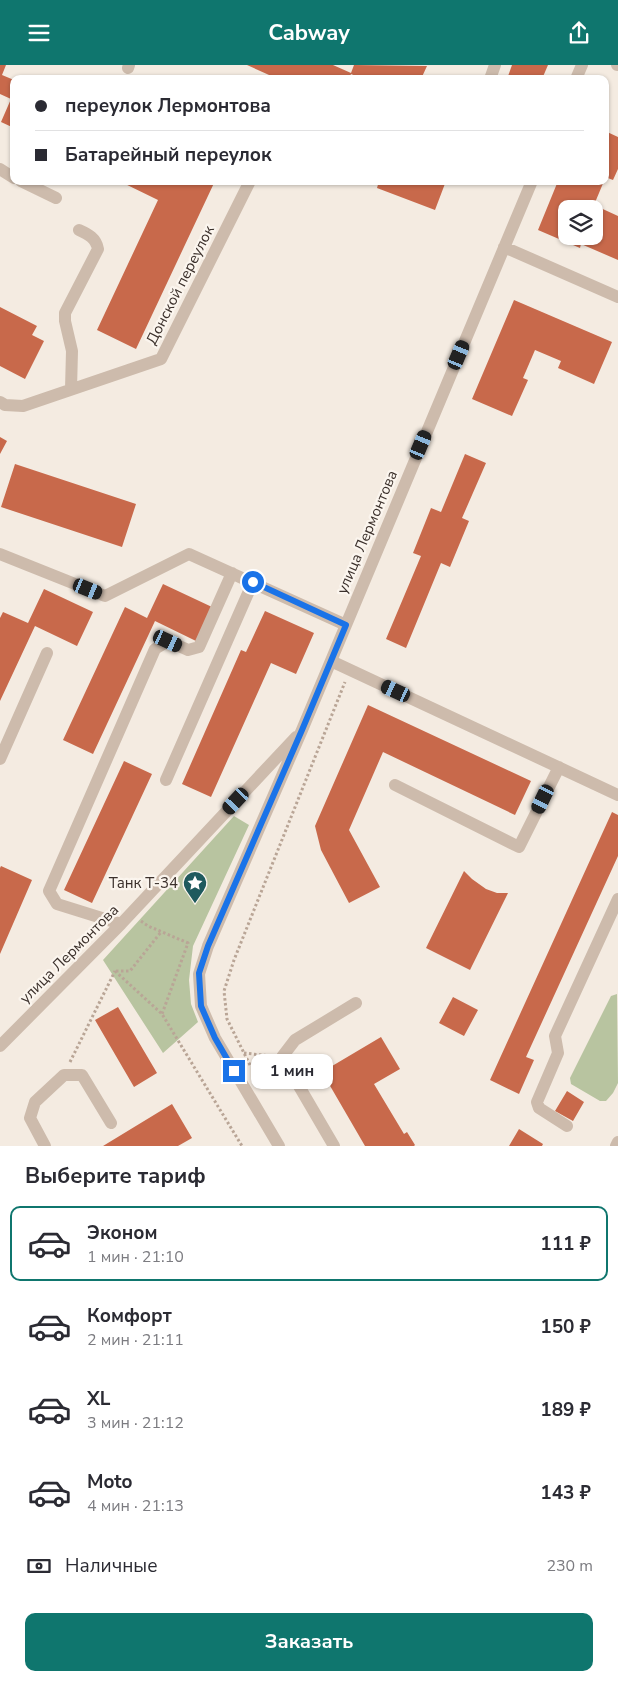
<!DOCTYPE html>
<html lang="ru">
<meta charset="utf-8">
<style>
:root{--surface:#fff;--page:#f2f2f3;--text:#2b2b33;--muted:#7c7c81;--line:#e1e1e2;--accent:#0f766e}
body{margin:0;font-family:"Nunito Sans",sans-serif;background:var(--page);color:var(--text);height:100vh;display:flex;flex-direction:column;font-size:19px;white-space:nowrap}
*{box-sizing:border-box;margin:0}
p{font-size:16px;color:var(--muted)}
.icon{flex:none;width:28px;height:28px;fill:none;stroke:currentColor;stroke-width:2;stroke-linecap:round;stroke-linejoin:round}
.map{position:relative;height:1081px;overflow:hidden}
.details{display:flex;flex-direction:column;background:var(--surface);flex:1}
.details>*{flex:none}
.guide{position:absolute;left:10px;top:10px;width:599px;height:110px;border-radius:10px;box-shadow:0 1px 4px #0004;display:grid;align-content:center;height:110px;padding:0 25px;background:var(--surface)}
.buttons{position:absolute;left:558px;top:135px;display:grid;gap:10px}
.buttons a{display:grid;place-items:center;width:45px;height:45px;border-radius:10px;background:var(--surface);box-shadow:0 1px 4px #0004;font-size:25px}
.end{position:absolute;width:22px;height:22px;margin:-11px;border:6px solid #1a73e8;background:#fff;box-shadow:0 0 0 2px #fff}
.from{border-radius:50%}
.bubble{position:absolute;height:35px;border-radius:10px;background:var(--surface);box-shadow:0 1px 4px #0004;font-size:16px;font-weight:700;line-height:35px;text-align:center}
.car{position:absolute;width:15px;height:30px;margin:-15px -8px;border-radius:6px;box-shadow:0 0 4px 1px #0007;background:linear-gradient(#222 24%,#8ab4d8 0 40%,#222 0 76%,#8ab4d8 0 86%,#222 0)}
.guide b{display:flex;align-items:center;gap:18px;height:48px;font-size:19px}
.guide b+b{border-top:1px solid var(--line)}
.guide i{width:12px;height:12px;background:var(--text)}
ul{padding:0;list-style:none}
li{display:flex;align-items:center;gap:15px;height:75px;margin:0 10px 8px;padding:0 15px;border:2px solid transparent;border-radius:10px}
li div{flex:1}
li b{display:block;font-size:19px}
li em{font-style:normal;font-weight:700}
li.active{border-color:var(--accent)}
li>.icon{width:45px;height:45px;stroke-width:1.5}
h2{padding:0 25px;font-size:22px;line-height:60px}
.pay{display:flex;align-items:center;gap:12px;height:55px;padding:0 25px;font-size:19px}
.pay p{margin-inline-start:auto}
.button{display:flex;gap:10px;margin-top:auto;padding:10px 25px}
.button a{flex:1;height:58px;border-radius:10px;background:var(--accent);color:#fff;font-size:20px;font-weight:700;line-height:58px;text-align:center}
header{display:flex;justify-content:space-between;align-items:center;height:65px;padding:0 25px;background:var(--accent);color:#fff;font-size:22px;font-weight:700}
.map>svg:first-child{display:block}
</style>
<header><svg class="icon" aria-label="menu" viewBox="0 0 24 24"><path d="M4 6h16M4 12h16M4 18h16"/></svg>Cabway<svg class="icon" aria-label="share" viewBox="0 0 24 24"><path d="M12 15V3M7 8l5-5 5 5M5 13v7h14v-7"/></svg></header>
<div class="map">
<svg width="618" height="1081" viewBox="0 0 618 1081">
<rect width="100%" height="100%" fill="#f4ebe1"/>
<path fill="#b8c4a0" d="M 234,751 L 249,760 L 193,881 L 189,915 L 191,939 L 198,957 L 163,988 L 103,895 Z
M 617,929 L 618,1018 L 613,1028 L 606,1036 L 600,1036 L 571,1019 L 570,1013 L 611,931 Z"/>
<path fill="#c8694b" fill-rule="evenodd" d="M 0,0 L 6,0 L 2,10 L 14,15 L 14,63 L 1,57 L 11,34 L 0,29 Z
M 247,0 L 333,0 L 351,8 L 354,0 L 427,1 L 421,14 L 363,14 L 351,9 L 349,14 L 278,14 Z
M 512,0 L 548,0 L 542,14 L 507,14 Z
M 605,66 L 618,72 L 618,104 L 613,115 L 605,112 Z
M 119,116 L 215,116 L 136,284 L 97,265 L 158,135 Z
M 379,116 L 446,116 L 435,145 L 377,123 Z
M 558,116 L 604,116 L 594,140 L 618,151 L 618,195 L 581,179 L 580,183 L 538,165 ZM 566,144 L 594,144 L 594,171 L 566,171 Z
M 514,235 L 612,277 L 594,319 L 558,303 L 561,296 L 535,285 L 523,313 L 528,315 L 512,351 L 472,334 Z
M 0,242 L 37,261 L 32,270 L 44,276 L 25,314 L 0,301 Z
M 0,372 L 7,376 L 0,389 Z
M 465,389 L 486,398 L 462,453 L 469,456 L 450,502 L 441,498 L 406,583 L 386,574 L 421,491 L 413,488 L 431,443 L 441,447 Z
M 15,399 L 136,439 L 122,482 L 1,442 Z
M 163,519 L 212,542 L 196,576 L 155,556 L 93,689 L 63,675 L 125,542 L 147,553 Z
M 44,524 L 93,547 L 77,581 L 35,561 L 0,636 L 0,553 L 3,547 L 28,558 Z
M 265,546 L 314,568 L 296,609 L 271,598 L 211,732 L 182,719 L 241,585 L 246,587 Z
M 368,640 L 531,716 L 515,750 L 383,687 L 349,765 L 380,822 L 349,838 L 321,785 L 315,761 Z
M 124,696 L 152,709 L 92,838 L 64,825 Z
M 612,747 L 618,750 L 618,791 L 526,992 L 534,995 L 519,1029 L 490,1015 Z
M 1,801 L 32,815 L 0,889 L 0,803 Z
M 464,806 L 472,814 L 486,824 L 497,828 L 508,828 L 470,905 L 426,883 Z
M 453,932 L 478,945 L 464,971 L 439,958 Z
M 118,942 L 157,1008 L 134,1022 L 95,955 Z
M 381,972 L 400,1004 L 374,1019 L 404,1069 L 407,1067 L 415,1080 L 414,1081 L 365,1081 L 322,1007 Z
M 567,1026 L 584,1037 L 573,1056 L 555,1046 Z
M 172,1039 L 192,1073 L 178,1081 L 103,1081 Z
M 519,1064 L 543,1079 L 542,1081 L 509,1081 Z"/>
<g fill="none" stroke-linecap="round" stroke-linejoin="round">
<path stroke="#b9a596" stroke-width="3" stroke-dasharray="2.5 2.5" stroke-linecap="butt" d="M 141,856 L 148,861 L 188,878 L 162,949
M 115,906 L 162,949 L 242,1081
M 116,906 L 130,906 L 161,867
M 244,988 L 270,991
M 70,997 L 115,906
M 250,1000 L 227,954 L 224,926 L 234,895 L 345,617"/>
<path stroke="#cdbbac" stroke-width="12" d="M 617,0 L 618,0
M 128,3 L 129,0
M 490,14 L 495,0
M 576,14 L 582,0
M 0,104 L 14,113
M 21,116 L 56,133
M 504,182 L 618,232
M 71,324 L 72,286 L 65,256 L 65,248 L 98,184 C 96,173 88,169 79,165
M 0,337 L 5,340 L 23,341 L 161,294 L 250,116
M 0,489 L 105,531 L 189,489 L 346,560
M 331,596 L 618,730
M 0,694 L 47,588
M 166,715 L 253,517
M 395,720 L 519,782 L 559,702
M 121,859 L 57,839 L 49,826 L 155,584 L 168,576 L 188,585 L 199,582 L 232,508
M 0,981 L 121,859 L 296,672
M 567,1061 L 539,1043 L 537,1037 L 558,988 L 555,971 L 618,834
M 45,1081 L 30,1053 L 35,1037 L 64,1010 L 82,1010 L 111,1058
M 279,1081 L 215,973 L 201,941 L 199,909 L 208,881 L 302,665 L 532,116
M 334,1081 L 282,992 L 295,975 L 356,938
M 616,1081 L 618,1077"/>
</g>
<g fill="none" stroke-linecap="round" stroke-linejoin="round">
<path stroke="#1a73e8" stroke-width="6" d="M 234,1006 L 215,973 L 201,941 L 199,908 L 208,881 L 302,665 L 346,560 L 253,517"/>
</g>
<defs>
<g id="sight-pin" transform="scale(1.25)"><path d="M0 17L-7.5 6A9.5 9.5 0 1 1 7.5 6Z" fill="#1f5a5e" stroke="#fbf5ee"/><path d="M0-6L1.8-2.2L6-1.7L2.9 1.2L3.7 5.4L0 3.3L-3.7 5.4L-2.9 1.2L-6-1.7L-1.8-2.2Z" fill="#fff"/></g>
</defs>
<g fill-rule="evenodd">
<use href="#sight-pin" x="195" y="818"/>
</g>
<g text-anchor="middle" stroke-width="4.5" stroke-linejoin="round" paint-order="stroke">
<g font-size="15" fill="#3b302b" stroke="#fbf5ee">
<text transform="translate(180 220) rotate(-63)" y="5">Донской переулок</text>
<text transform="translate(367 467) rotate(-67)" y="5">улица Лермонтова</text>
<text transform="translate(69 889) rotate(-45)" y="5">улица Лермонтова</text>
</g>
<g font-size="15" fill="#3b302b" stroke="#fbf5ee" text-anchor="end">
<text x="178" y="823">Танк Т-34</text>
</g>
</g>
</svg>
<div class="buttons">
<a><svg class="icon" aria-label="layers" viewBox="0 0 24 24"><path d="M12 4l9 5-9 5-9-5zM3 14l9 5 9-5"/></svg></a>
</div>
<i class="end from" style="left:253px;top:517px"></i>
<i class="end" style="left:234px;top:1006px"></i>
<div class="bubble" style="left:251px;top:989px;width:82px">1 мин</div>
<i class="car" style="left:459px;top:290px;rotate:23deg"></i>
<i class="car" style="left:421px;top:380px;rotate:23deg"></i>
<i class="car" style="left:88px;top:524px;rotate:112deg"></i>
<i class="car" style="left:168px;top:576px;rotate:115deg"></i>
<i class="car" style="left:396px;top:626px;rotate:295deg"></i>
<i class="car" style="left:543px;top:734px;rotate:206deg"></i>
<i class="car" style="left:236px;top:736px;rotate:223deg"></i>
<div class="guide">
<b><i class="from"></i>переулок Лермонтова</b>
<b><i></i>Батарейный переулок</b>
</div>
</div>
<section class="details">
<h2>Выберите тариф</h2>
<ul>
<li class="active"><svg class="icon" aria-label="car" viewBox="0 0 24 24"><path d="M5 17H2v-5l4-1 3-4h7l3 4 3 1v5h-3M9 17h6M6 11h13"/><circle cx="7" cy="17" r="2"/><circle cx="17" cy="17" r="2"/></svg><div><b>Эконом</b><p>1 мин · 21:10</p></div><em>111 ₽</em></li>
<li><svg class="icon" aria-label="car" viewBox="0 0 24 24"><path d="M5 17H2v-5l4-1 3-4h7l3 4 3 1v5h-3M9 17h6M6 11h13"/><circle cx="7" cy="17" r="2"/><circle cx="17" cy="17" r="2"/></svg><div><b>Комфорт</b><p>2 мин · 21:11</p></div><em>150 ₽</em></li>
<li><svg class="icon" aria-label="car" viewBox="0 0 24 24"><path d="M5 17H2v-5l4-1 3-4h7l3 4 3 1v5h-3M9 17h6M6 11h13"/><circle cx="7" cy="17" r="2"/><circle cx="17" cy="17" r="2"/></svg><div><b>XL</b><p>3 мин · 21:12</p></div><em>189 ₽</em></li>
<li><svg class="icon" aria-label="car" viewBox="0 0 24 24"><path d="M5 17H2v-5l4-1 3-4h7l3 4 3 1v5h-3M9 17h6M6 11h13"/><circle cx="7" cy="17" r="2"/><circle cx="17" cy="17" r="2"/></svg><div><b>Moto</b><p>4 мин · 21:13</p></div><em>143 ₽</em></li>
</ul>
<div class="pay"><svg class="icon" aria-label="cash" viewBox="0 0 24 24"><path d="M3 7h18v10H3z"/><circle cx="12" cy="12" r="2"/></svg>Наличные<p>230 m</p></div>
<div class="button"><a>Заказать</a></div>
</section>
